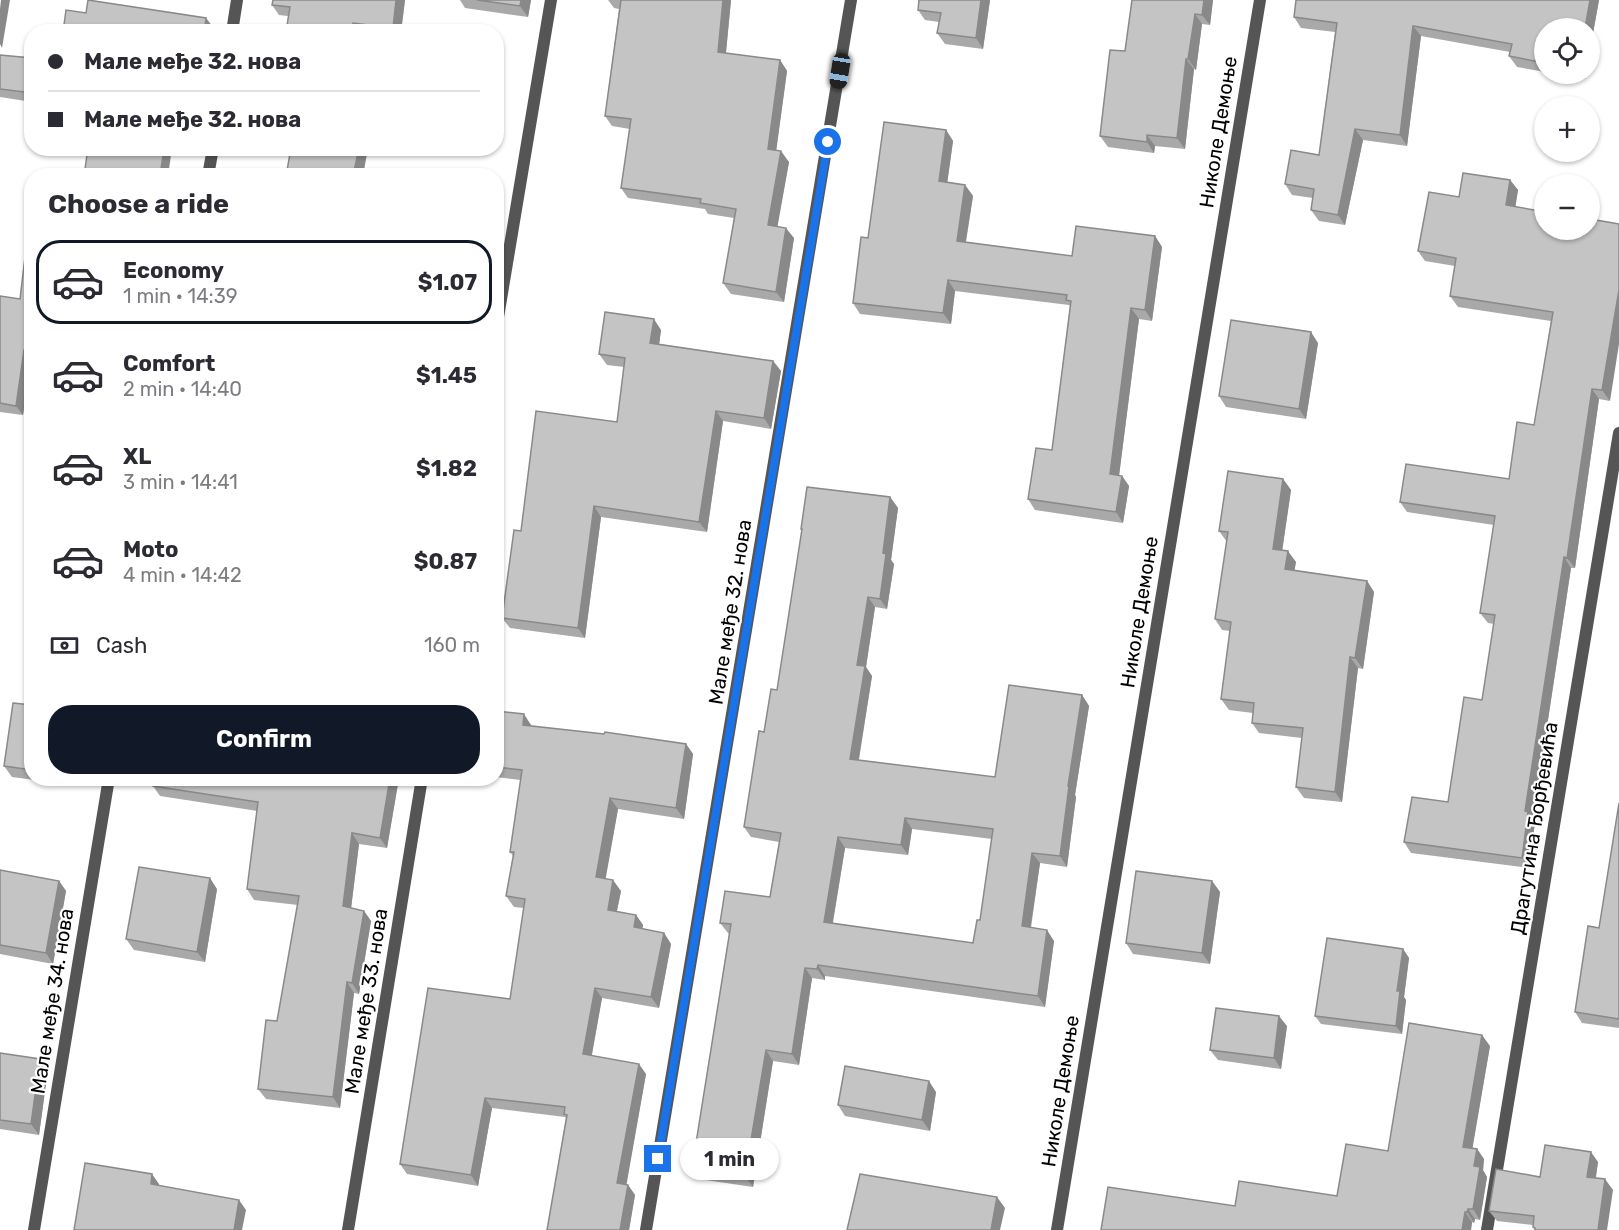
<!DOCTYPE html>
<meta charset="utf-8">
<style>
:root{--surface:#fff;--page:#f7f7f7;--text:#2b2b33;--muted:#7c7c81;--line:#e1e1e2;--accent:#111827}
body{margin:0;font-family:Rubik,sans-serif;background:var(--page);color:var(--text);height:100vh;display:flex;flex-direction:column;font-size:22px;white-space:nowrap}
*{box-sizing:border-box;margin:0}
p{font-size:20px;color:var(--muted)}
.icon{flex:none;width:33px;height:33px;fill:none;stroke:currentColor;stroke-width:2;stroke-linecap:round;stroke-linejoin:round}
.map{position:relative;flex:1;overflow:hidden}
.side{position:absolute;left:24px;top:168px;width:480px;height:618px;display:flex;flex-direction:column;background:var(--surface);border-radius:24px;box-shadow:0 2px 4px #0004}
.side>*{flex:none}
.guide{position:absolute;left:24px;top:24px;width:480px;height:132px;border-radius:24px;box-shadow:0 2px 4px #0004;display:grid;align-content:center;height:132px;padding:0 24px;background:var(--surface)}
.fabs{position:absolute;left:1534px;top:18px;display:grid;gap:12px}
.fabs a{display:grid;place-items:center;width:66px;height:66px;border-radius:50%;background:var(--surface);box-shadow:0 2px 4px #0004;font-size:30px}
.end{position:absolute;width:27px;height:27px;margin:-14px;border:8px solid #1a73e8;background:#fff;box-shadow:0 0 0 3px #fff}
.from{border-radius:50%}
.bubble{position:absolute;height:42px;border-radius:21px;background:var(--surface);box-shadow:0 2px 4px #0004;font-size:20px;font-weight:700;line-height:42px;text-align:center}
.car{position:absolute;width:18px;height:36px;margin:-18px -9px;border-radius:8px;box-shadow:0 0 4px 2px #0007;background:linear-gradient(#222 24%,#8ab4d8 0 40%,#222 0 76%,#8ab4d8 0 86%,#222 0)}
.guide b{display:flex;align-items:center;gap:21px;height:57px;font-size:22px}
.guide b+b{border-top:2px solid var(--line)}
.guide i{width:15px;height:15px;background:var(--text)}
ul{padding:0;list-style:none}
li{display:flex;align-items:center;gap:18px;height:84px;margin:0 12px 9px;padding:0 12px;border:3px solid transparent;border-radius:24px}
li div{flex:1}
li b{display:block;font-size:22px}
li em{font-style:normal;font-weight:700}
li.selected{border-color:var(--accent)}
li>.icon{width:54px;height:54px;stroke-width:1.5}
h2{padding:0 24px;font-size:27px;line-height:72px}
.pay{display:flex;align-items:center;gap:15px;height:66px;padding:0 24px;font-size:22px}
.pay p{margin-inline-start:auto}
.primary-button{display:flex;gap:12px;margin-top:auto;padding:12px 24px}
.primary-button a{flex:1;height:69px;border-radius:24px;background:var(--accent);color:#fff;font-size:24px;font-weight:700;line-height:69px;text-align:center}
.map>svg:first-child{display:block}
</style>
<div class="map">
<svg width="1619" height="1230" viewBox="0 0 1619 1230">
<rect width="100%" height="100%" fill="#fff"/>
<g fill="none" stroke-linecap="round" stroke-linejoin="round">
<path stroke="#555" stroke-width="12" d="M 232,32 L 237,0
M 208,176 L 213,148
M 496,329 L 551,0
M 34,1230 L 109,778
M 348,1230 L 422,778
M 646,1230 L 851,0
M 1057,1230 L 1260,0
M 1487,1230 L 1619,433"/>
</g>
<path fill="#a9a9a9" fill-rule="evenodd" d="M 273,0 L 405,0 L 401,32 L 286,32 L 288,16 L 279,15 L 272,5 Z
M 460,0 L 531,0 L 528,17 L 465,8 Z
M 608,0 L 731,0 L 726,53 L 780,60 L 787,71 L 776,150 L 789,162 L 777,226 L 794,238 L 784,302 L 731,294 L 723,283 L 734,218 L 708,214 L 705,209 L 628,198 L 621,188 L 630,129 L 612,126 L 605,116 L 619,9 L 614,8 Z
M 919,0 L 990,0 L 983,49 L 945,44 L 937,33 L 939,22 L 925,20 L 918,10 Z
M 1132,0 L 1213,0 L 1210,25 L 1202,24 L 1196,70 L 1194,69 L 1185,149 L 1155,146 L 1154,153 L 1108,147 L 1100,136 L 1125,51 Z
M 1599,0 L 1590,50 L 1590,28 L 1545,28 L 1545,72 L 1517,67 L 1509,56 L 1510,52 L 1421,36 L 1407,146 L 1363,140 L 1345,225 L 1319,221 L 1311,210 L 1313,198 L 1292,195 L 1285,184 L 1319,155 L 1335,32 L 1301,28 L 1294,17 Z
M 0,55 L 32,58 L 32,102 L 0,97 Z
M 1553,74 L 1586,74 L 1585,79 Z
M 946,130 L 953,141 L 947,183 L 965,185 L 973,196 L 966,242 L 1072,256 L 1155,236 L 1162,247 L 1152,321 L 1139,319 L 1119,475 L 1122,476 L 1129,486 L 1123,523 L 1035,510 L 1028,499 L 1052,450 L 1070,306 L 1069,305 L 955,291 L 951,324 L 860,314 L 853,303 L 868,238 Z
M 1510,180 L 1518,190 L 1515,207 L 1610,401 L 1599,399 L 1575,568 L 1571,568 L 1533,819 L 1535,822 L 1529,868 L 1411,853 L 1404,842 L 1448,802 L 1482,700 L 1494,624 L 1488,623 L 1480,613 L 1494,525 L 1407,512 L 1400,502 L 1509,479 L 1534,425 L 1551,321 L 1458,307 L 1450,296 L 1455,266 L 1425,261 L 1418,251 L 1459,197 Z
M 31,207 L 32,360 L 23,415 L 0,412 L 0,296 L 20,299 Z
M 661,330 L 659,344 L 773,361 L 781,371 L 771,429 L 723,421 L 707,532 L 601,517 L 585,638 L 510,628 L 502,618 L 521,531 L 617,422 L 624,367 L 607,365 L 599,354 Z
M 1318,343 L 1306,419 L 1226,407 L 1219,396 Z
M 1283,479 L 1291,490 L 1282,550 L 1296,562 L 1294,570 L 1367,581 L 1374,592 L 1363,669 L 1358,668 L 1342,802 L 1304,798 L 1296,787 L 1302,738 L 1259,733 L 1252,723 L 1253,713 L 1229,710 L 1221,699 L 1230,631 L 1222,630 L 1215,619 L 1227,542 L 1219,531 Z
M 890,497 L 898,508 L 891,560 L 894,564 L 887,609 L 875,607 L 866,667 L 872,676 L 859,760 L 995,777 L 1082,695 L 1089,706 L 1075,795 L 1076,797 L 1067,867 L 1040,863 L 1031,928 L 1054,941 L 1045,1007 L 825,976 L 825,980 L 812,978 L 799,1065 L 773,1061 L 753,1187 L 699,1179 L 692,1168 L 729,934 L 728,933 L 720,923 L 770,897 L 779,842 L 751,837 L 744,827 L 764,732 L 777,690 L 802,531 L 801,529 ZM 912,829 L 992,839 L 980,920 L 973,943 L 833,923 L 845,848 L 908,855 Z
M 27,523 L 32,525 L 32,530 Z
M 32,705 L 32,778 L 81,778 L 80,786 L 12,777 L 4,766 Z
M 496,711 L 531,725 L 531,726 L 686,744 L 693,754 L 684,819 L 618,809 L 605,879 L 621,891 L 617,911 L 636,915 L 643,925 L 642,929 L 664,933 L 671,944 L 659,1008 L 602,998 L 592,1055 L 646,1074 L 626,1184 L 628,1185 L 635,1195 L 629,1230 L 547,1230 L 566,1118 L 565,1117 L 492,1108 L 478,1186 L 407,1174 L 400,1164 L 510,999 L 524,908 L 514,907 L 506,896 L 513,856 L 510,852 L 521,780 L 496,777 Z
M 399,778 L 387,848 L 359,844 L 351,908 L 364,911 L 371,921 L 359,994 L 354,993 L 340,1108 L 266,1099 L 258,1089 L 277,1021 L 298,905 L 254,900 L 247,889 L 257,811 L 160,796 L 153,786 Z
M 1619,803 L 1619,1028 L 1582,1023 L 1575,1012 L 1599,928 Z
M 0,870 L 59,881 L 66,891 L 53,964 L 0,954 Z
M 1212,881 L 1220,892 L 1210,964 L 1133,954 L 1126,943 Z
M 217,889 L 205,962 L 134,950 L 126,939 Z
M 1403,949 L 1409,958 L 1404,997 L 1406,1000 L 1402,1034 L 1321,1024 L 1315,1016 Z
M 1287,1026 L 1281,1069 L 1218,1060 L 1210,1050 Z
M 1490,1046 L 1472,1148 L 1477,1149 L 1484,1159 L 1483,1170 L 1487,1177 L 1480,1220 L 1475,1219 L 1474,1223 L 1472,1222 L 1471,1230 L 1101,1230 L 1235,1206 L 1337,1196 L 1388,1151 Z
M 0,1053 L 40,1059 L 48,1069 L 39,1135 L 0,1129 Z
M 936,1092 L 930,1131 L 845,1116 L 838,1105 Z
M 1598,1162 L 1596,1178 L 1613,1190 L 1535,1230 L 1533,1227 L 1533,1225 L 1497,1221 L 1489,1211 L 1540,1177 Z"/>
<path fill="#898989" d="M 1,0 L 10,0 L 2,48 L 0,44 L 0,9 Z
M 396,0 L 405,0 L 401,32 L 395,32 L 393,28 Z
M 521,0 L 531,0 L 528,17 L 520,6 Z
M 723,0 L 731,0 L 725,62 L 718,52 Z
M 981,0 L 990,0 L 983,49 L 976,38 Z
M 1204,0 L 1213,0 L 1210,25 L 1202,15 Z
M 1590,0 L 1599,0 L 1590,50 L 1590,28 L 1585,28 Z
M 1195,14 L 1202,24 L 1196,70 L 1188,59 Z
M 206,18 L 213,27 L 212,32 L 204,32 Z
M 353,23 L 359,32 L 351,32 Z
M 1413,26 L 1421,36 L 1407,146 L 1400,135 Z
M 1186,59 L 1194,69 L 1185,149 L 1177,138 Z
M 780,60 L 787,71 L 775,160 L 768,149 Z
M 1581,74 L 1586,74 L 1585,79 Z
M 1355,129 L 1363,140 L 1345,225 L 1338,215 Z
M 946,130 L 953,141 L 946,192 L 939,181 Z
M 1147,135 L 1155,146 L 1154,153 L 1147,142 Z
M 164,148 L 172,148 L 168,176 L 160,176 Z
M 359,148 L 368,148 L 363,176 L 353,176 Z
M 781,151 L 789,162 L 776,235 L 768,225 Z
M 1510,180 L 1518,190 L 1514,216 L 1506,205 Z
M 965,185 L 973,196 L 964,252 L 957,241 Z
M 496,212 L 500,217 L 496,235 Z
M 786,228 L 794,238 L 784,302 L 776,292 Z
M 1155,236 L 1162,247 L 1152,321 L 1145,310 Z
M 948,280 L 955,291 L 951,324 L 943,313 Z
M 1619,290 L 1619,344 L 1610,401 L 1602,390 Z
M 1131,308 L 1139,319 L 1118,484 L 1110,474 Z
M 654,319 L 661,330 L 658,353 L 650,343 Z
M 1311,332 L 1318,343 L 1306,419 L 1299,409 Z
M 24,350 L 31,360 L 23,415 L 16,406 Z
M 773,361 L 781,371 L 771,429 L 764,418 Z
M 1592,389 L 1599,399 L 1575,568 L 1567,558 Z
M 716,411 L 723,421 L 707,532 L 699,522 Z
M 1122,476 L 1129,486 L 1123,523 L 1116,512 Z
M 1283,479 L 1291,490 L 1281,559 L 1273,549 Z
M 890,497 L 898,508 L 891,560 L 894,564 L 887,609 L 880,599 L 883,553 Z
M 594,506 L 601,517 L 585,638 L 578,628 Z
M 1288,551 L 1296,562 L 1293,579 L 1285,569 Z
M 1564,557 L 1571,568 L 1533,819 L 1535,822 L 1529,868 L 1522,858 L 1525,811 Z
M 1367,581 L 1374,592 L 1363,669 L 1355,658 Z
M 868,597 L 875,607 L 866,667 L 872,676 L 857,769 L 850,759 L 857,665 Z
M 1350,657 L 1358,668 L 1342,802 L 1335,792 Z
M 1082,695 L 1089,706 L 1075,795 L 1076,797 L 1067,867 L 1060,856 L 1068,786 Z
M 524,714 L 531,725 L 530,736 L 523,725 Z
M 686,744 L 693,754 L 684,819 L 676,808 Z
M 74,778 L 81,778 L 80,786 Z
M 390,778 L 399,778 L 387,848 L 380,838 Z
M 610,798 L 618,809 L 604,888 L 596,877 Z
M 905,818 L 912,829 L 908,855 L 901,845 Z
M 352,833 L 359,844 L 350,917 L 343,906 Z
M 838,837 L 845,848 L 831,932 L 824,922 Z
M 1032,853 L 1040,863 L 1029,937 L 1022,926 Z
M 210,878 L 217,889 L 205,962 L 197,952 Z
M 613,880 L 621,891 L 615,920 L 608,910 Z
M 59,881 L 66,891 L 53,964 L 46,953 Z
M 1212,881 L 1220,892 L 1210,964 L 1202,953 Z
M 364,911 L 371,921 L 359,994 L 352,983 Z
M 636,915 L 643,925 L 641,938 L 634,927 Z
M 1047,930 L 1054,941 L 1045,1007 L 1038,996 Z
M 664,933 L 671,944 L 659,1008 L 651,997 Z
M 1403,949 L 1409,958 L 1404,997 L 1406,1000 L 1402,1034 L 1396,1026 L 1397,991 Z
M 818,965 L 825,976 L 825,980 L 817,969 Z
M 805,968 L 812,978 L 799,1065 L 792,1054 Z
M 347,982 L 354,993 L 340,1108 L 333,1097 Z
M 595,988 L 602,998 L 590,1064 L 583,1054 Z
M 1279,1016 L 1287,1026 L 1281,1069 L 1274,1058 Z
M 1482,1035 L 1490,1046 L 1471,1157 L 1463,1147 Z
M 766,1050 L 773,1061 L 753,1187 L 745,1176 Z
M 40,1059 L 48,1069 L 39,1135 L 31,1124 Z
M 639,1064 L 646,1074 L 625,1193 L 617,1183 Z
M 929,1081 L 936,1092 L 930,1131 L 922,1120 Z
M 485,1098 L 492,1108 L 478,1186 L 471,1175 Z
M 1477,1149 L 1484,1159 L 1483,1170 L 1487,1177 L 1480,1220 L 1473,1209 L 1474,1166 Z
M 1591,1152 L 1598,1162 L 1594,1187 L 1587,1177 Z
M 152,1174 L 159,1184 L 158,1194 L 151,1184 Z
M 1605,1179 L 1613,1190 L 1607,1230 L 1598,1230 Z
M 628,1185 L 635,1195 L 629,1230 L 620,1230 Z
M 997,1197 L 1005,1208 L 1000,1230 L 991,1230 Z
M 239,1200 L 246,1210 L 242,1230 L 234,1230 Z
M 1468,1209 L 1475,1219 L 1474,1223 L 1467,1212 Z
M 1465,1212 L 1472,1222 L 1471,1230 L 1462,1230 Z"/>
<path fill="#c4c4c4" stroke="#898989" stroke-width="1.5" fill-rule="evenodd" d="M 88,0 L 206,18 L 204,32 L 63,32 L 66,10 L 86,13 Z
M 273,0 L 396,0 L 393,28 L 353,23 L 351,32 L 286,32 L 290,7 L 272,5 Z
M 477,0 L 521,0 L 520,6 Z
M 621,0 L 723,0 L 718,52 L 780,60 L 768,149 L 781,151 L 768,225 L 786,228 L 776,292 L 723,283 L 736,209 L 700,203 L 701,199 L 621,188 L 631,119 L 605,116 Z
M 919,0 L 981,0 L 976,38 L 937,33 L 941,13 L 918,10 Z
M 1132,0 L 1204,0 L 1202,15 L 1195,14 L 1188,59 L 1186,59 L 1177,138 L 1147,135 L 1147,142 L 1100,136 L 1110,50 L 1125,51 Z
M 1296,0 L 1590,0 L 1585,28 L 1545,28 L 1545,63 L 1509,56 L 1512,44 L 1413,26 L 1400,135 L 1355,129 L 1338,215 L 1311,210 L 1314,189 L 1285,184 L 1291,150 L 1319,155 L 1337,23 L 1294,17 Z
M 0,55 L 32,58 L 32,93 L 0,89 Z
M 884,122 L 946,130 L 939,181 L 965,185 L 957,241 L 1072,256 L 1076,226 L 1155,236 L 1145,310 L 1131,308 L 1110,474 L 1122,476 L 1116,512 L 1028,499 L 1036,448 L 1052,450 L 1071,301 L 1066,300 L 1067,295 L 948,280 L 943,313 L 853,303 L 861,237 L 868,238 Z
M 88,148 L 164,148 L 160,176 L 84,176 Z
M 291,148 L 359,148 L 353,176 L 286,176 Z
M 1463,173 L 1510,180 L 1506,205 L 1545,212 L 1545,230 L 1590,230 L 1590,219 L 1619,224 L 1619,290 L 1602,390 L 1592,389 L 1567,558 L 1564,557 L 1525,811 L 1528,812 L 1522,858 L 1404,842 L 1412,797 L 1448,802 L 1464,697 L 1482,700 L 1495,615 L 1480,613 L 1495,516 L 1400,502 L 1406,464 L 1509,479 L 1517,422 L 1534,425 L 1553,312 L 1450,296 L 1456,258 L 1418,251 L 1429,192 L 1459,197 Z
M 31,207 L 32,351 L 24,350 L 16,406 L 0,403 L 0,296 L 20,299 Z
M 605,312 L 654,319 L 650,343 L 773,361 L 764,418 L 716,411 L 699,522 L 594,506 L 578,628 L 502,618 L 514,530 L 521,531 L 536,411 L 617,422 L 625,358 L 599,354 Z
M 1231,320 L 1311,332 L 1299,409 L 1219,396 Z
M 1228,471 L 1283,479 L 1273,549 L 1288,551 L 1285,569 L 1367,581 L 1355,658 L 1350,657 L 1335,792 L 1296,787 L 1303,728 L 1252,723 L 1254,703 L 1221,699 L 1231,622 L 1215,619 L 1228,532 L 1219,531 Z
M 807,487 L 890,497 L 883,553 L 886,554 L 880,599 L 868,597 L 857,665 L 865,666 L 850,759 L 995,777 L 1009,685 L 1082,695 L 1068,786 L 1069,786 L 1060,856 L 1032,853 L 1022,926 L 1047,930 L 1038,996 L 818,965 L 817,969 L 805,968 L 792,1054 L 766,1050 L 745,1176 L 692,1168 L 731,924 L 720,923 L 725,891 L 770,897 L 781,833 L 744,827 L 759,731 L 764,732 L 771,689 L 777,690 L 802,529 L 801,529 ZM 905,818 L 993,829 L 980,920 L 977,920 L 973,943 L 824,922 L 838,837 L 901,845 Z
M 32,502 L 32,525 L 27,523 Z
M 13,703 L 32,705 L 32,770 L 4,766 Z
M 496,711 L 524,714 L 523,725 L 604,734 L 605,732 L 686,744 L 676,808 L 610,798 L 596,877 L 613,880 L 608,910 L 636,915 L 634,927 L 664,933 L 651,997 L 595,988 L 583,1054 L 639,1064 L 617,1183 L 628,1185 L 620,1230 L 547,1230 L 567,1115 L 564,1114 L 565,1107 L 485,1098 L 471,1175 L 400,1164 L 428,988 L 510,999 L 525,899 L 506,896 L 514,852 L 510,852 L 522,770 L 496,767 Z
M 154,778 L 390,778 L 380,838 L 352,833 L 343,906 L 364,911 L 352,983 L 347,982 L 333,1097 L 258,1089 L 266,1020 L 277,1021 L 299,896 L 247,889 L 258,802 L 153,786 Z
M 1619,803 L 1619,1019 L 1575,1012 L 1588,926 L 1599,928 Z
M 139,867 L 210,878 L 197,952 L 126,939 Z
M 0,870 L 59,881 L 46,953 L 0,945 Z
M 1136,871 L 1212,881 L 1202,953 L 1126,943 Z
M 1327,938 L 1403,949 L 1397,991 L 1400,991 L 1396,1026 L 1315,1016 Z
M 1216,1008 L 1279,1016 L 1274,1058 L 1210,1050 Z
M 1409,1023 L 1482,1035 L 1463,1147 L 1477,1149 L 1474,1166 L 1480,1167 L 1473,1209 L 1468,1209 L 1467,1212 L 1465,1212 L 1462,1230 L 1101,1230 L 1108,1187 L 1235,1206 L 1239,1181 L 1337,1196 L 1346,1144 L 1388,1151 Z
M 0,1053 L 40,1059 L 31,1124 L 0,1120 Z
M 845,1066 L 929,1081 L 922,1120 L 838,1105 Z
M 1545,1145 L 1591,1152 L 1587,1177 L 1605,1179 L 1598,1230 L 1535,1230 L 1535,1228 L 1533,1227 L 1534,1216 L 1489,1211 L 1496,1169 L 1540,1177 Z
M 85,1163 L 152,1174 L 151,1184 L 239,1200 L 234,1230 L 74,1230 Z
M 860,1174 L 997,1197 L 991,1230 L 847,1230 Z"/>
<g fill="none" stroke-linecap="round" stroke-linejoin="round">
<path stroke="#1a73e8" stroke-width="8" d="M 658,1159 L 828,142"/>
</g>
<g text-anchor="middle" stroke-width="4.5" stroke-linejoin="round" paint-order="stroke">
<g font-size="20" fill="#000" stroke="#fff">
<text transform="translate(1218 132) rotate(-81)" y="7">Николе Демоње</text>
<text transform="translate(730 612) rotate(-81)" y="7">Мале међе 32. нова</text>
<text transform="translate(1139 612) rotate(-81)" y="7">Николе Демоње</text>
<text transform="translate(1534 828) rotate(-81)" y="7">Драгутина Ђорђевића</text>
<text transform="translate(52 1001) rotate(-81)" y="7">Мале међе 34. нова</text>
<text transform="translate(366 1001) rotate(-81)" y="7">Мале међе 33. нова</text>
<text transform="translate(1060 1091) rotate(-81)" y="7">Николе Демоње</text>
</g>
</g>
</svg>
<div class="fabs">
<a><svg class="icon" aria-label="locate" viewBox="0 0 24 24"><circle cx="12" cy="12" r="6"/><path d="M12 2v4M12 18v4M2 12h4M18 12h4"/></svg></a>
<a>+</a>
<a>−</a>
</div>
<i class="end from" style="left:828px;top:142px"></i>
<i class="end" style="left:658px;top:1159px"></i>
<div class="bubble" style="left:680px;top:1138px;width:99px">1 min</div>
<i class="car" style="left:840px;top:71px;rotate:189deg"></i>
<div class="guide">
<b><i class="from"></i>Мале међе 32. нова</b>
<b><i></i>Мале међе 32. нова</b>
</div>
<section class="side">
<h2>Choose a ride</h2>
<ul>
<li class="selected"><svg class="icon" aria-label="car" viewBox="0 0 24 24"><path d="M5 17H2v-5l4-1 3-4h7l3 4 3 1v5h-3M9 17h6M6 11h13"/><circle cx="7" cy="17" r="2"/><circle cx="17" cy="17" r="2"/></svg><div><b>Economy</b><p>1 min · 14:39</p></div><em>$1.07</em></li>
<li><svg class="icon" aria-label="car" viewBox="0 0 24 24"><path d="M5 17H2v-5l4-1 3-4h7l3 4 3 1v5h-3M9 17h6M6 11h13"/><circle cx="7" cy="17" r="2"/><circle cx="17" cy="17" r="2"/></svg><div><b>Comfort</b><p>2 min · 14:40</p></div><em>$1.45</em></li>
<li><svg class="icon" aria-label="car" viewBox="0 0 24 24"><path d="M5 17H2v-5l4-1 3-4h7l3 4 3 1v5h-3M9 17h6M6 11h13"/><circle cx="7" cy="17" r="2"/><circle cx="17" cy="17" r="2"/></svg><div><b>XL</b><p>3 min · 14:41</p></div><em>$1.82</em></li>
<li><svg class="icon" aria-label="car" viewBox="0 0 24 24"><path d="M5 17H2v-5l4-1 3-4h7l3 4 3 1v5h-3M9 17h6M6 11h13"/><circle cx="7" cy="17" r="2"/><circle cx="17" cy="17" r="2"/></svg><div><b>Moto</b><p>4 min · 14:42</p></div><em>$0.87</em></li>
</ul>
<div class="pay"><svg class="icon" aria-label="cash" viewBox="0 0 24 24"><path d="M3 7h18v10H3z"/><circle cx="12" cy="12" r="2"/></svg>Cash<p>160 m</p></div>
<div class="primary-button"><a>Confirm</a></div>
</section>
</div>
